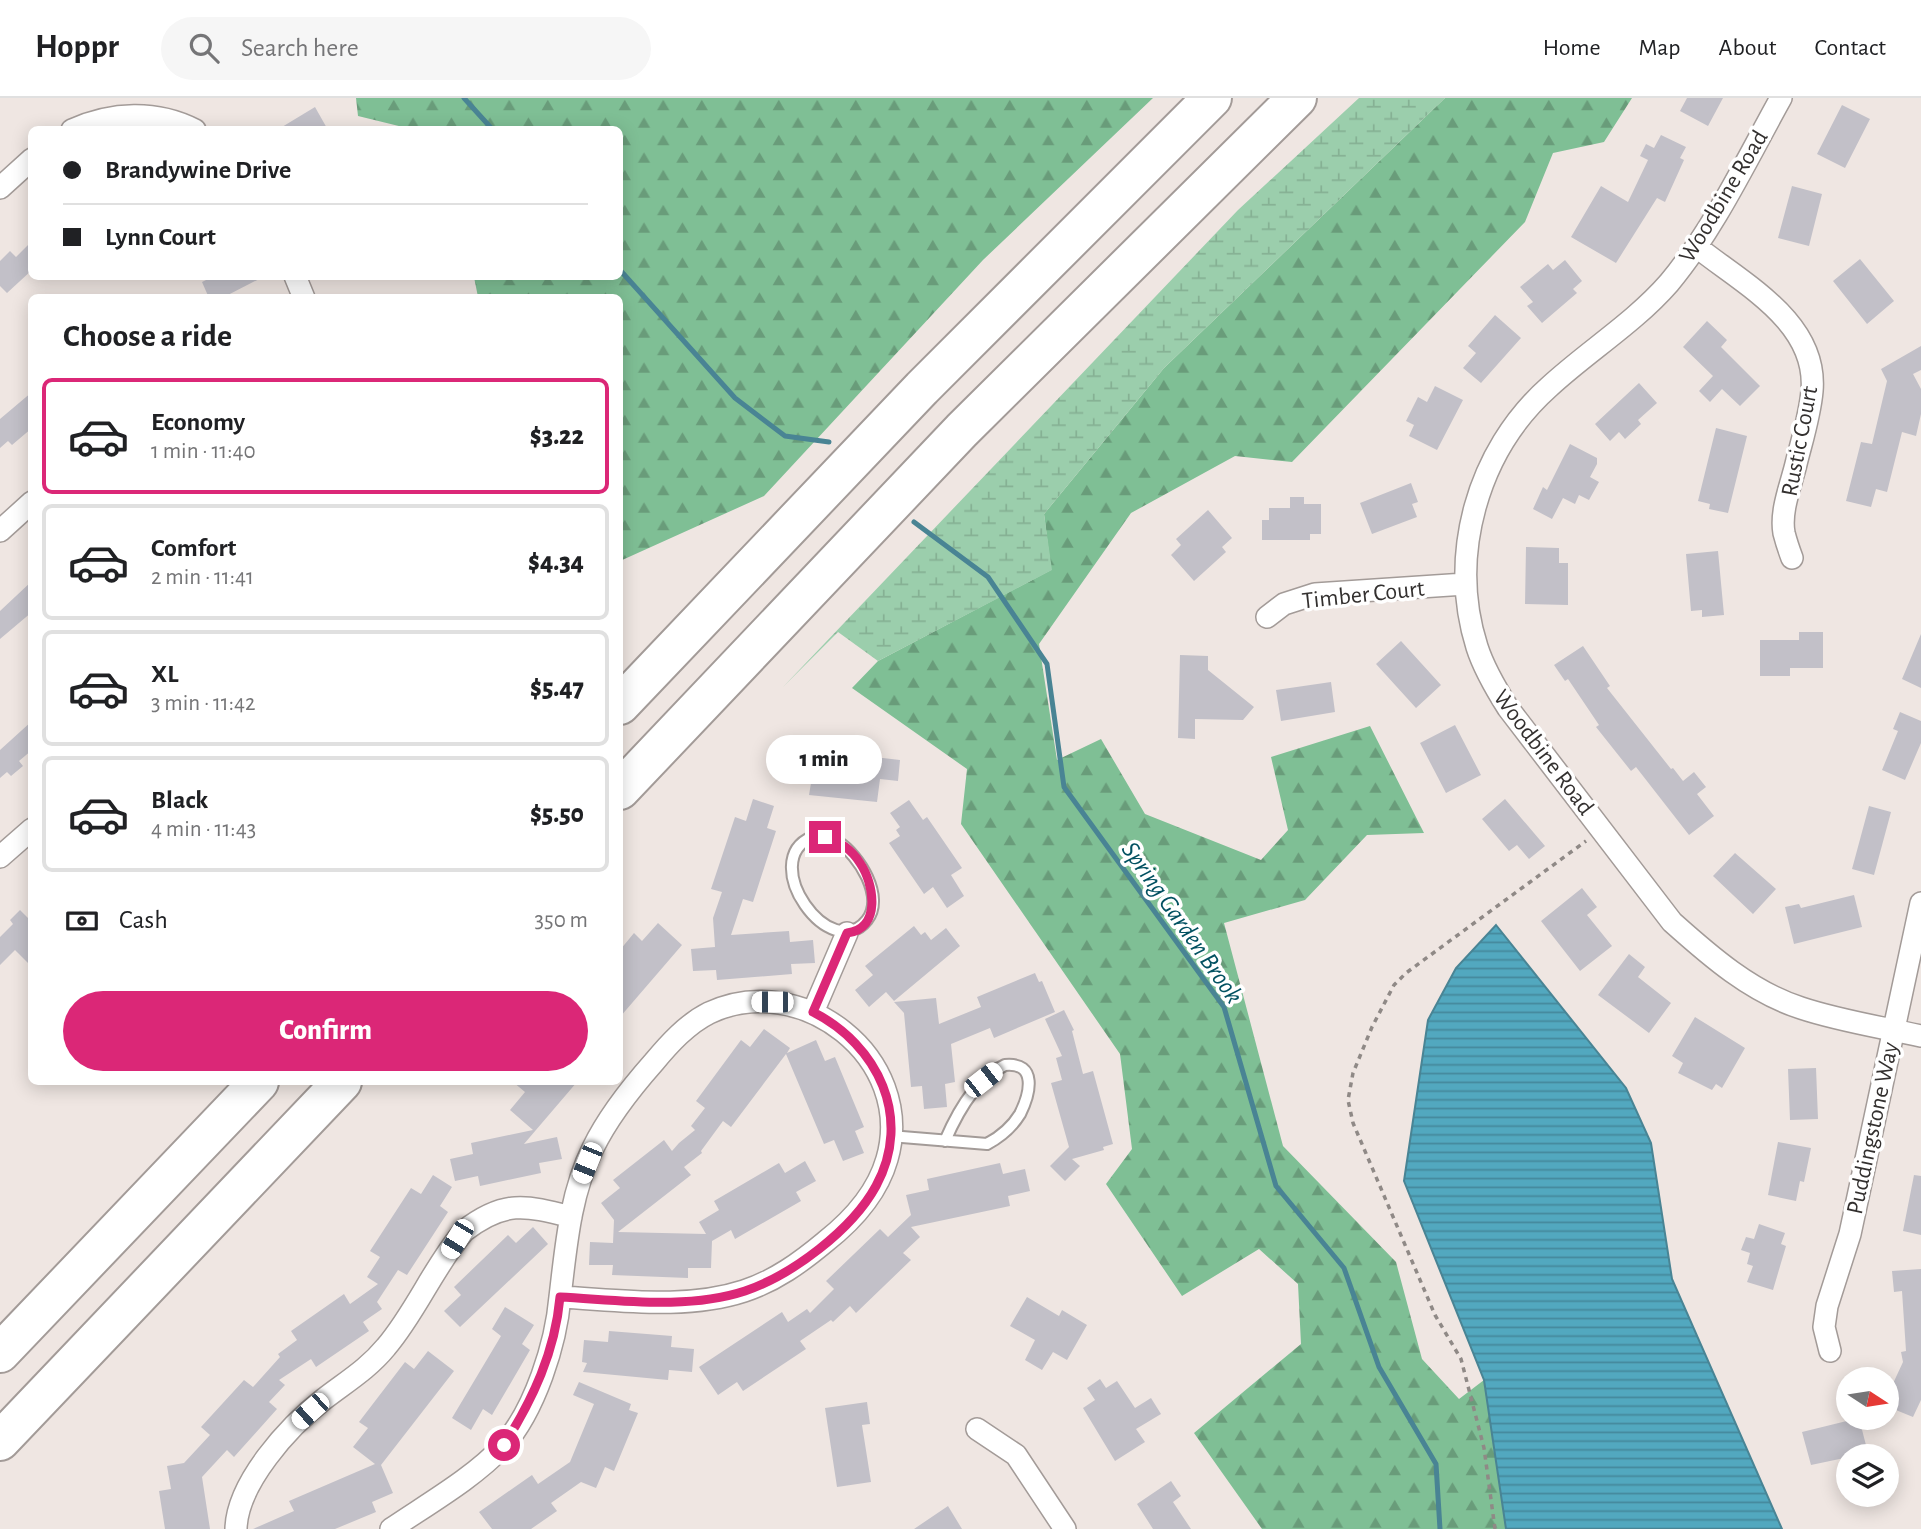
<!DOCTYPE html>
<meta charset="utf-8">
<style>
:root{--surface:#fff;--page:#f6f6f6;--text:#202124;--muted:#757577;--line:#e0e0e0;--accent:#db2777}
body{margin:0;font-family:"Alegreya Sans",sans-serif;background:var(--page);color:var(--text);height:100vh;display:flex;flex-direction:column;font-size:26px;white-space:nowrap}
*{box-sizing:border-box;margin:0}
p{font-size:23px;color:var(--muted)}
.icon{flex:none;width:38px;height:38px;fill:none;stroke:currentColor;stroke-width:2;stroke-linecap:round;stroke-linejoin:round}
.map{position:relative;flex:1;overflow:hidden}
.panel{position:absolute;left:28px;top:196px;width:595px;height:791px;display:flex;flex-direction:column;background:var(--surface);border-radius:10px;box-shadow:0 4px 18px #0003}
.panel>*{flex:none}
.hud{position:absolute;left:28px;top:28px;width:595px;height:154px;border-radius:10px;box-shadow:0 4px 18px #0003;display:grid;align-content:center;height:154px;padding:0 35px;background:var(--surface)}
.needle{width:46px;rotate:102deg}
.tools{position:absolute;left:1836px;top:1269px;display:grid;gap:14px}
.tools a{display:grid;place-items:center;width:63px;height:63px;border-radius:50%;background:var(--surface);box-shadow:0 4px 18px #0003;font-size:35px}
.end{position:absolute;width:32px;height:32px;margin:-16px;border:9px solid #db2777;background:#fff;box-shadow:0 0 0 4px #fff}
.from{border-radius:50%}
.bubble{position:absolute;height:49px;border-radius:24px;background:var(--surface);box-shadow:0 4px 18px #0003;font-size:23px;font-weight:800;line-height:49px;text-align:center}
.car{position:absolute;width:21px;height:42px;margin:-21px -10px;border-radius:9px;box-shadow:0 0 5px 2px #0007;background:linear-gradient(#fff 24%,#345 0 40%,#fff 0 76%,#345 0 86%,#fff 0)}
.hud b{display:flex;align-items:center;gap:24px;height:66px;font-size:26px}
.hud b+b{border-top:2px solid var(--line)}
.hud i{width:18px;height:18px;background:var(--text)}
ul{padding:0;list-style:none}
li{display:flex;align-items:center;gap:21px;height:116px;margin:0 14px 10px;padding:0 21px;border:4px solid var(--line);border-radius:10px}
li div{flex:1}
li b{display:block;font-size:26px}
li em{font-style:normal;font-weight:800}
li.selected{border-color:var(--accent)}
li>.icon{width:63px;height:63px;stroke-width:1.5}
h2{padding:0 35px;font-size:32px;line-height:84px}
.pay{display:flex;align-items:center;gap:18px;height:77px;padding:0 35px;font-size:26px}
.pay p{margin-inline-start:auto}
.action{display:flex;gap:14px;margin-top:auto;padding:14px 35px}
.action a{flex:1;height:80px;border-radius:42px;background:var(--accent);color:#fff;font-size:28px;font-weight:800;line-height:80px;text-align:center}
header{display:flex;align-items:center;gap:42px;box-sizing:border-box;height:98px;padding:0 35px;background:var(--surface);border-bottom:2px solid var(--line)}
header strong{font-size:33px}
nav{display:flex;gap:38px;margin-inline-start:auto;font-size:24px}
.search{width:490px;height:63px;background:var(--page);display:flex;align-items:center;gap:18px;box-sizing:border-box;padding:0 24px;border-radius:38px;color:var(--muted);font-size:26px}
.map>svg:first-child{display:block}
</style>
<header>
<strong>Hoppr</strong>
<div class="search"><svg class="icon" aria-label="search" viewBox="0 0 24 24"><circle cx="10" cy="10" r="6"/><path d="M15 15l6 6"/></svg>Search here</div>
<nav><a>Home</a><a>Map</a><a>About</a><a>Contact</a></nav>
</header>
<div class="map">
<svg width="1921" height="1431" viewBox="0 0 1921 1431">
<defs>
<pattern id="forest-firs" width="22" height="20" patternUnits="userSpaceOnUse" patternTransform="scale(1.75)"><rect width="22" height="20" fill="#7fbf95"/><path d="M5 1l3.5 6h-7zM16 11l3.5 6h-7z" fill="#699c7a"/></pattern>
<pattern id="wetland-marsh" width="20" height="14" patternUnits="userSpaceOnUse" patternTransform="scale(1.75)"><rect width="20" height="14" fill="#9bceac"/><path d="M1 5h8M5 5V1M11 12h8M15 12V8" fill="none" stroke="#86b194"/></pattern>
<pattern id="water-rules" width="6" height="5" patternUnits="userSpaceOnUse" patternTransform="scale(1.75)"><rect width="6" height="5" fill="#52a8bf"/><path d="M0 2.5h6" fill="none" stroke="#45899c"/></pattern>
</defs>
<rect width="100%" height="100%" fill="#efe6e2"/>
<path fill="url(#forest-firs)" d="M 356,0 L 1153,0 L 983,162 L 764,398 L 620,463 L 620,200 L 478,199 L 474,179 L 620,178 L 620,32 L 411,31 L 358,18 Z
M 1445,0 L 1632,0 L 1604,44 L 1553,55 L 1525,124 L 1292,364 L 1235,358 L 1131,415 L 1039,546 L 1057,662 L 1101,641 L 1145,716 L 1261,762 L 1288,732 L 1271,659 L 1370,628 L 1424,735 L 1367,737 L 1305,802 L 1224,825 L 1283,1048 L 1396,1164 L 1422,1261 L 1459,1301 L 1484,1282 L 1506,1431 L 1262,1431 L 1194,1335 L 1301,1246 L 1298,1186 L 1259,1151 L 1182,1198 L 1106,1086 L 1132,1051 L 1120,956 L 961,726 L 967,671 L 852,590 L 878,563 L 1051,472 L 1044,416 L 1164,270 Z"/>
<path fill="url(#wetland-marsh)" d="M 1359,0 L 1445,0 L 1164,270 L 1044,416 L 1052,472 L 878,563 L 838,534 L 783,589 L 1238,112 Z"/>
<path fill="url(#water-rules)" stroke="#498494" stroke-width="2" d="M 1496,827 L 1626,990 L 1651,1045 L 1672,1181 L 1782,1431 L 1506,1431 L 1484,1282 L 1404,1083 L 1428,922 L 1456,870 Z"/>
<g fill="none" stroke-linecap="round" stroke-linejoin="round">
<path stroke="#498494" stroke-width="5" d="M 464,0 L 493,32
M 620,172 L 735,300 L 785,338 L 829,344
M 914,424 L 988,479 L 1047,566 L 1064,689 L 1224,909 L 1276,1088 L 1344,1170 L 1379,1269 L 1436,1366 L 1440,1431"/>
</g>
<path fill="#c2c0c8" d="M 1687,0 L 1723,0 L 1708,28 L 1680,13 Z
M 1842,7 L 1870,21 L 1845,70 L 1817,56 Z
M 315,9 L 328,32 L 277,32 Z
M 1661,37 L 1686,49 L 1680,60 L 1684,62 L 1665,104 L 1657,100 L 1616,165 L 1571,139 L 1601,88 L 1628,104 L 1648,62 L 1640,58 L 1646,46 L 1654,50 Z
M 1792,88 L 1822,96 L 1809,148 L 1778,140 Z
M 32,143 L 32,172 L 7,195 L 0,188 L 0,163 L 10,153 L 16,159 Z
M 1860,161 L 1894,203 L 1867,226 L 1833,183 Z
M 1565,162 L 1582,183 L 1573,191 L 1577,195 L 1542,225 L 1527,208 L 1533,204 L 1520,189 L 1548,166 L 1553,172 Z
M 214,178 L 265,178 L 222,200 L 209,200 L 202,184 Z
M 1495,217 L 1521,240 L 1481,285 L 1463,270 L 1476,255 L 1468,248 Z
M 1707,223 L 1727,242 L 1721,249 L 1760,288 L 1740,308 L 1722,291 L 1710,304 L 1699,293 L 1713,278 L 1683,249 Z
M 1921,248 L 1921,272 L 1913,276 L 1921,291 L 1921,316 L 1916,338 L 1902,334 L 1887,394 L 1876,391 L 1871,409 L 1846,403 L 1861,344 L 1872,346 L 1887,283 L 1881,271 Z
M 1639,285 L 1657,305 L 1638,322 L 1641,326 L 1625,341 L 1619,334 L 1610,343 L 1595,326 Z
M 1435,288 L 1463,302 L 1437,352 L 1409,338 L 1414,327 L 1406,323 L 1418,299 L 1427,304 Z
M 32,294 L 32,330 L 12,347 L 8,343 L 0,350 L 0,321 Z
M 1716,330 L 1747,338 L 1728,415 L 1709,411 L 1710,406 L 1698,403 Z
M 1570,346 L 1597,360 L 1597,366 L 1590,379 L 1599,384 L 1589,402 L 1579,397 L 1575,406 L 1563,400 L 1552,421 L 1533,411 L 1543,389 L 1547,392 Z
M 1411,385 L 1418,404 L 1412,406 L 1417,419 L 1372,436 L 1360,405 Z
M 1290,399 L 1304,399 L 1304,406 L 1321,406 L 1321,436 L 1310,436 L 1310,442 L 1262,442 L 1262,422 L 1269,422 L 1269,410 L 1290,410 Z
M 1208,412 L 1232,440 L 1222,449 L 1226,454 L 1194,483 L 1171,457 L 1181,447 L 1176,441 Z
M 1526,449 L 1559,450 L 1559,465 L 1568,465 L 1568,507 L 1525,506 Z
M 1718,453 L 1724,517 L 1702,519 L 1702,512 L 1691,513 L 1686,456 Z
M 32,483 L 32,514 L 0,541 L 0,513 Z
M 1799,534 L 1823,534 L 1823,570 L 1790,570 L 1790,578 L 1760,578 L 1760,542 L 1799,542 Z
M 1921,536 L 1921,590 L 1902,581 Z
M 1401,543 L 1441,587 L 1416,610 L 1376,566 Z
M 1583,548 L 1610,588 L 1607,590 L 1671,671 L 1673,670 L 1683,683 L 1694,674 L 1706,689 L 1697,696 L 1714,718 L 1689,737 L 1636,669 L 1631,673 L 1596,629 L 1599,627 L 1568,581 L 1565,583 L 1554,567 Z
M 1180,557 L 1208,558 L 1208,572 L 1254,609 L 1243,622 L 1195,621 L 1195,641 L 1178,640 Z
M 1331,584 L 1335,614 L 1281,623 L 1276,592 Z
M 1900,614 L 1921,623 L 1921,645 L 1905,682 L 1882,672 L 1898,633 L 1893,631 Z
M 32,623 L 32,652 L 19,663 L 23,668 L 11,678 L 7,674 L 0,680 L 0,652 Z
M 1455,627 L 1481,677 L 1446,695 L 1420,645 Z
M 814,652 L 900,662 L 898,683 L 880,681 L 877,704 L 809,697 L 811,685 L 799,684 L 801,665 L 813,666 Z
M 753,701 L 774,708 L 767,730 L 776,733 L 753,804 L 743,801 L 731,837 L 789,833 L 790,844 L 813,842 L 815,865 L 791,866 L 792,876 L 717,882 L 716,872 L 693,873 L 691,851 L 715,849 L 713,820 L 722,794 L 711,791 L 735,719 L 746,723 Z
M 1505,701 L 1545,748 L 1529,761 L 1517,747 L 1509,753 L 1482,721 Z
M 909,702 L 923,722 L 927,719 L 962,770 L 951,777 L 964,798 L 947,810 L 933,789 L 924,796 L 889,745 L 900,738 L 896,732 L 900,729 L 890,715 Z
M 1869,708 L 1891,714 L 1874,777 L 1852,771 Z
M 1735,755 L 1776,791 L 1753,816 L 1713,778 Z
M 1582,790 L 1597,809 L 1587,817 L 1612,848 L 1580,873 L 1541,823 Z
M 1854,797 L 1862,829 L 1794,846 L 1785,809 L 1799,806 L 1801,810 Z
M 20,812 L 32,824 L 32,869 L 15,852 L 0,867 L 0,839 L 13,826 L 10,822 Z
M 658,825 L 682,847 L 620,919 L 620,852 L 634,835 L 642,843 Z
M 914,828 L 921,837 L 925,834 L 931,842 L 946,830 L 960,848 L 894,903 L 886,894 L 869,909 L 855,892 L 873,877 L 865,868 Z
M 1629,856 L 1645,869 L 1638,879 L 1671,905 L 1649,935 L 1598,897 Z
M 1035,875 L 1039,884 L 1042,883 L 1055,914 L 994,940 L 990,930 L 951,946 L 955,984 L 945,986 L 947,1009 L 924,1011 L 922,988 L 911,989 L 904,915 L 894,904 L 936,900 L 939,926 L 981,909 L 977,899 Z
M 1064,912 L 1074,932 L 1072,933 L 1083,976 L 1093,973 L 1113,1046 L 1103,1049 L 1104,1052 L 1072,1061 L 1080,1068 L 1065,1083 L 1050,1068 L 1069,1049 L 1051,985 L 1062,982 L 1056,960 L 1062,958 L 1045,921 Z
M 1695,919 L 1745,950 L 1722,990 L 1716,986 L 1712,992 L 1678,975 L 1683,965 L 1672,958 Z
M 764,931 L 790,950 L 787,955 L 816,942 L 825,963 L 835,959 L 864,1029 L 855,1033 L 864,1055 L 843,1063 L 834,1042 L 824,1046 L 786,956 L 731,1029 L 723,1023 L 701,1053 L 702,1055 L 684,1069 L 691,1077 L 618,1134 L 706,1136 L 699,1124 L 719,1112 L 714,1103 L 779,1065 L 785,1075 L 805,1063 L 816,1083 L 796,1094 L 801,1103 L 735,1141 L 731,1132 L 712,1143 L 711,1170 L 688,1170 L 688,1180 L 612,1177 L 613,1167 L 589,1167 L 590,1144 L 613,1145 L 614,1122 L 601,1105 L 620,1090 L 613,1082 L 664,1042 L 672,1053 L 679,1045 L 695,1032 L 691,1028 L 705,1010 L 696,1003 L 741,942 L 750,949 Z
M 1816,970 L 1818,1021 L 1790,1022 L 1788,971 Z
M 513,984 L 577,984 L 524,1046 L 557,1039 L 562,1061 L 539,1065 L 541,1075 L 480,1088 L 478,1078 L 455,1083 L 450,1061 L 473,1056 L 471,1045 L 533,1032 L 510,1012 L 525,994 Z
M 1778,1044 L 1811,1050 L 1804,1084 L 1800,1083 L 1796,1103 L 1768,1097 Z
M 1000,1065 L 1003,1076 L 1025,1071 L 1030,1093 L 1008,1098 L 1010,1108 L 911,1129 L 920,1139 L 903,1155 L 911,1162 L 856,1215 L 850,1208 L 833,1224 L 831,1222 L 800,1243 L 806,1251 L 743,1293 L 737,1284 L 718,1297 L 699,1269 L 782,1214 L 788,1224 L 807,1211 L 810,1215 L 834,1191 L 826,1183 L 880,1131 L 888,1139 L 911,1117 L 906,1097 L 929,1092 L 927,1081 Z
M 433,1077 L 452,1089 L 440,1108 L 448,1114 L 407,1177 L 398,1172 L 377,1204 L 382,1211 L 363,1224 L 369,1233 L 316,1269 L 311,1261 L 279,1282 L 285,1287 L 269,1304 L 277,1311 L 234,1359 L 227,1352 L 202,1379 L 210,1431 L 165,1431 L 159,1393 L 171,1391 L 167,1368 L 184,1365 L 210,1337 L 201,1329 L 244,1282 L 253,1289 L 280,1259 L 278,1256 L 297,1242 L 291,1233 L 344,1196 L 350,1206 L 378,1186 L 367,1179 L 380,1159 L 370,1153 L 411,1090 L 421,1096 Z
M 1914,1077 L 1921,1078 L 1921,1137 L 1903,1133 Z
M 1759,1126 L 1785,1135 L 1781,1146 L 1786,1148 L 1773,1192 L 1747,1184 L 1753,1168 L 1747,1166 L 1750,1155 L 1741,1152 L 1746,1139 L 1754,1141 Z
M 533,1129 L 548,1146 L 460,1229 L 444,1213 L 461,1197 L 454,1189 L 508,1137 L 516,1145 Z
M 1921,1171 L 1921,1302 L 1913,1319 L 1886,1308 L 1892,1293 L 1890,1292 L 1903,1264 L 1901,1254 L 1906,1253 L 1902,1193 L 1894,1194 L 1892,1173 Z
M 1027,1199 L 1059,1218 L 1062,1212 L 1087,1227 L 1067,1262 L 1053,1254 L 1042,1272 L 1025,1262 L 1035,1242 L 1010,1228 Z
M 505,1209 L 534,1227 L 522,1246 L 530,1252 L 492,1317 L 483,1311 L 471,1332 L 452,1320 L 501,1238 L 492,1231 Z
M 609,1233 L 672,1238 L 671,1249 L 694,1251 L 692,1274 L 669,1272 L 668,1282 L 583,1274 L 587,1265 L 582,1264 L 584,1242 L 608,1244 Z
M 428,1253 L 454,1273 L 381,1367 L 393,1395 L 372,1404 L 376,1414 L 335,1431 L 253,1431 L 294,1413 L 289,1403 L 375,1366 L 353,1349 L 368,1330 L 359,1324 L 405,1264 L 414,1271 Z
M 1100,1281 L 1106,1290 L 1117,1283 L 1135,1310 L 1151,1300 L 1161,1316 L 1136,1331 L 1145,1344 L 1115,1363 L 1083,1310 L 1095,1302 L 1087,1290 Z
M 579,1284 L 631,1306 L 629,1312 L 638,1315 L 614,1373 L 605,1369 L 596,1390 L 581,1384 L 551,1405 L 557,1413 L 531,1431 L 492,1431 L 479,1414 L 532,1377 L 538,1386 L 570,1364 L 594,1306 L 573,1297 Z
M 867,1304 L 870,1326 L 862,1327 L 871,1384 L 837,1389 L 825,1310 Z
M 1859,1320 L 1868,1355 L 1811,1367 L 1802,1334 Z
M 1171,1383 L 1181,1398 L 1173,1404 L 1191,1431 L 1153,1431 L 1137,1406 Z
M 948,1408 L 962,1431 L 914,1431 Z"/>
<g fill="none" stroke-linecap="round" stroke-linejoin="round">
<g stroke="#a39b98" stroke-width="14">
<path id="service" d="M 812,739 C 822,739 830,739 838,744 C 859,757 885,799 867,822 C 831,868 756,763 812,739 Z
M 890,1038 L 987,1046 C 1000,1039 1012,1029 1020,1016 C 1030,996 1038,964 1005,967 C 976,980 957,1015 945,1043"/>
</g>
<g stroke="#a39b98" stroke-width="24">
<path id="minor" d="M 1781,0 C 1747,61 1714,131 1669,185 C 1634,225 1588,253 1549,289 C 1477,353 1448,458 1477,549 C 1484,571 1496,591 1508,610 L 1672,824 C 1710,858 1751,894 1801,910 C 1840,923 1881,929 1921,938
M 72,32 C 112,14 156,12 195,32
M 0,90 L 32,61
M 1697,149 C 1743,186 1818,224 1812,293 C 1810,317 1802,342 1796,366 C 1791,387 1780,413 1784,435 C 1786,443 1789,452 1792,460
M 295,178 L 304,200
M 0,433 L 32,404
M 1267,519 L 1284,506 L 1315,496 L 1465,486
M 0,759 L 32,731
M 813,914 L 847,835
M 1830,1253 L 1824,1229 L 1827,1208 L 1850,1136 L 1921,805
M 977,1331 L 1016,1357 L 1065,1431
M 236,1431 C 237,1385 289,1328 324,1301 C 346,1284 368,1271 386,1249 C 416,1214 434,1168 464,1133 C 504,1102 525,1107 571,1119
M 391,1431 C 426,1407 475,1379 503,1348 C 535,1312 556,1246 560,1199 C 566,1149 570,1096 593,1050 C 608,1019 631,990 654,964 C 669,946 687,926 709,915 C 801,871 916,960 887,1061 C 877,1096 853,1122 825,1144 C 801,1164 775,1183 744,1193 C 686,1212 620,1202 560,1199"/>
</g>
<g stroke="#a39b98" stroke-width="42">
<path id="motorway" d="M 620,607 L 922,290 L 1212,0
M 620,692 L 962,332 L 1297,0
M 0,1255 L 259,984
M 0,1343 L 342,984"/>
</g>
<path stroke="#8f8986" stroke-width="3.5" stroke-dasharray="5 5" stroke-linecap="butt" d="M 1495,1431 L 1484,1350 L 1461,1261 L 1435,1217 L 1353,1025 L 1348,1002 L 1353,975 L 1372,929 L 1394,887 L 1406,875 L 1586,743"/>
<use href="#service" stroke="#fff" stroke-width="10"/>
<use href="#minor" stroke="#fff" stroke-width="21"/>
<use href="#motorway" stroke="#fff" stroke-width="38"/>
</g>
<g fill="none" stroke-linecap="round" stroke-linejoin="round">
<path stroke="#db2777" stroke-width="9" d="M 504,1347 C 533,1301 555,1254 560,1199 C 620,1202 687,1212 745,1193 C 792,1177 852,1132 876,1088 C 913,1020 878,947 813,914 L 847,835 C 882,831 874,785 860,765 C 852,752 839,743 825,739"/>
</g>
<g text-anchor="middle" stroke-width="7" stroke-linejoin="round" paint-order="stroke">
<g font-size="24" fill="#33302f" stroke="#fff">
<text transform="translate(1723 98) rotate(-59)" y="8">Woodbine Road</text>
<text transform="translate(1799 343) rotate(-79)" y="8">Rustic Court</text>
<text transform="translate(1363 496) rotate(-6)" y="8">Timber Court</text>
<text transform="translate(1544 654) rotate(53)" y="8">Woodbine Road</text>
<text transform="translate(1872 1030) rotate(-78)" y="8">Puddingstone Way</text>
</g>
<g font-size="26" font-style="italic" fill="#025161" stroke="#fff">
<text transform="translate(1183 824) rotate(55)" y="9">Spring Garden Brook</text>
</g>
</g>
</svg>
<div class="tools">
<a><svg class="needle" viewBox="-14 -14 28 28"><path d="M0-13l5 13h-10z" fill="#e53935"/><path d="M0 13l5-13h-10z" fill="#757577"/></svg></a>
<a><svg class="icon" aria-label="layers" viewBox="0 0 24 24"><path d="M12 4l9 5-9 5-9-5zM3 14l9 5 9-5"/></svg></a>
</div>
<i class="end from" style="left:504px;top:1347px"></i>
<i class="end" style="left:825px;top:739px"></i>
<div class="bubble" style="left:766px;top:637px;width:116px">1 min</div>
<i class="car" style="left:772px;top:904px;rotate:270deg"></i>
<i class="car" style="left:983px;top:982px;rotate:52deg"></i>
<i class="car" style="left:587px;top:1065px;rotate:202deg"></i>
<i class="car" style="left:457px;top:1141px;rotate:211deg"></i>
<i class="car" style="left:310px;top:1313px;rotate:228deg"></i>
<div class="hud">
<b><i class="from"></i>Brandywine Drive</b>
<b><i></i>Lynn Court</b>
</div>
<section class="panel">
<h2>Choose a ride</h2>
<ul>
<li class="selected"><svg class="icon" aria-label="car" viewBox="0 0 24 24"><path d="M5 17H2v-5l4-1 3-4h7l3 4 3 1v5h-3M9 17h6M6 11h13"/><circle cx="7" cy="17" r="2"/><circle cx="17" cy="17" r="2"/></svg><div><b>Economy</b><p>1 min · 11:40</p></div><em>$3.22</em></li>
<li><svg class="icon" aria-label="car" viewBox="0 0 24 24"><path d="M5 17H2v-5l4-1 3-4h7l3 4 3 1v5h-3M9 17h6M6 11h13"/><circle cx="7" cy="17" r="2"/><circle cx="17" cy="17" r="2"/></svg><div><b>Comfort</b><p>2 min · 11:41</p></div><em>$4.34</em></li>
<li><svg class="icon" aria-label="car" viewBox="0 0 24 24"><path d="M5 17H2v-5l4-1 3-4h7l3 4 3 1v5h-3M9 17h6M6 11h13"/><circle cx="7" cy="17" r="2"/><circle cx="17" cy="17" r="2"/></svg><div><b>XL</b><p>3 min · 11:42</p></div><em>$5.47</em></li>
<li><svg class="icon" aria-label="car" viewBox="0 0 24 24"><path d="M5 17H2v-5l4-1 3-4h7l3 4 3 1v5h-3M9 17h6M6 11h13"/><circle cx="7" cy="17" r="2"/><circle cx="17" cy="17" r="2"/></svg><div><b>Black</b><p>4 min · 11:43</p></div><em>$5.50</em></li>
</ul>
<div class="pay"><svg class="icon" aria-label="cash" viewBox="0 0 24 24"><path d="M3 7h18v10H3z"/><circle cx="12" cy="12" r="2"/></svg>Cash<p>350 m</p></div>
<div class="action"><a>Confirm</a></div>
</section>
</div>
